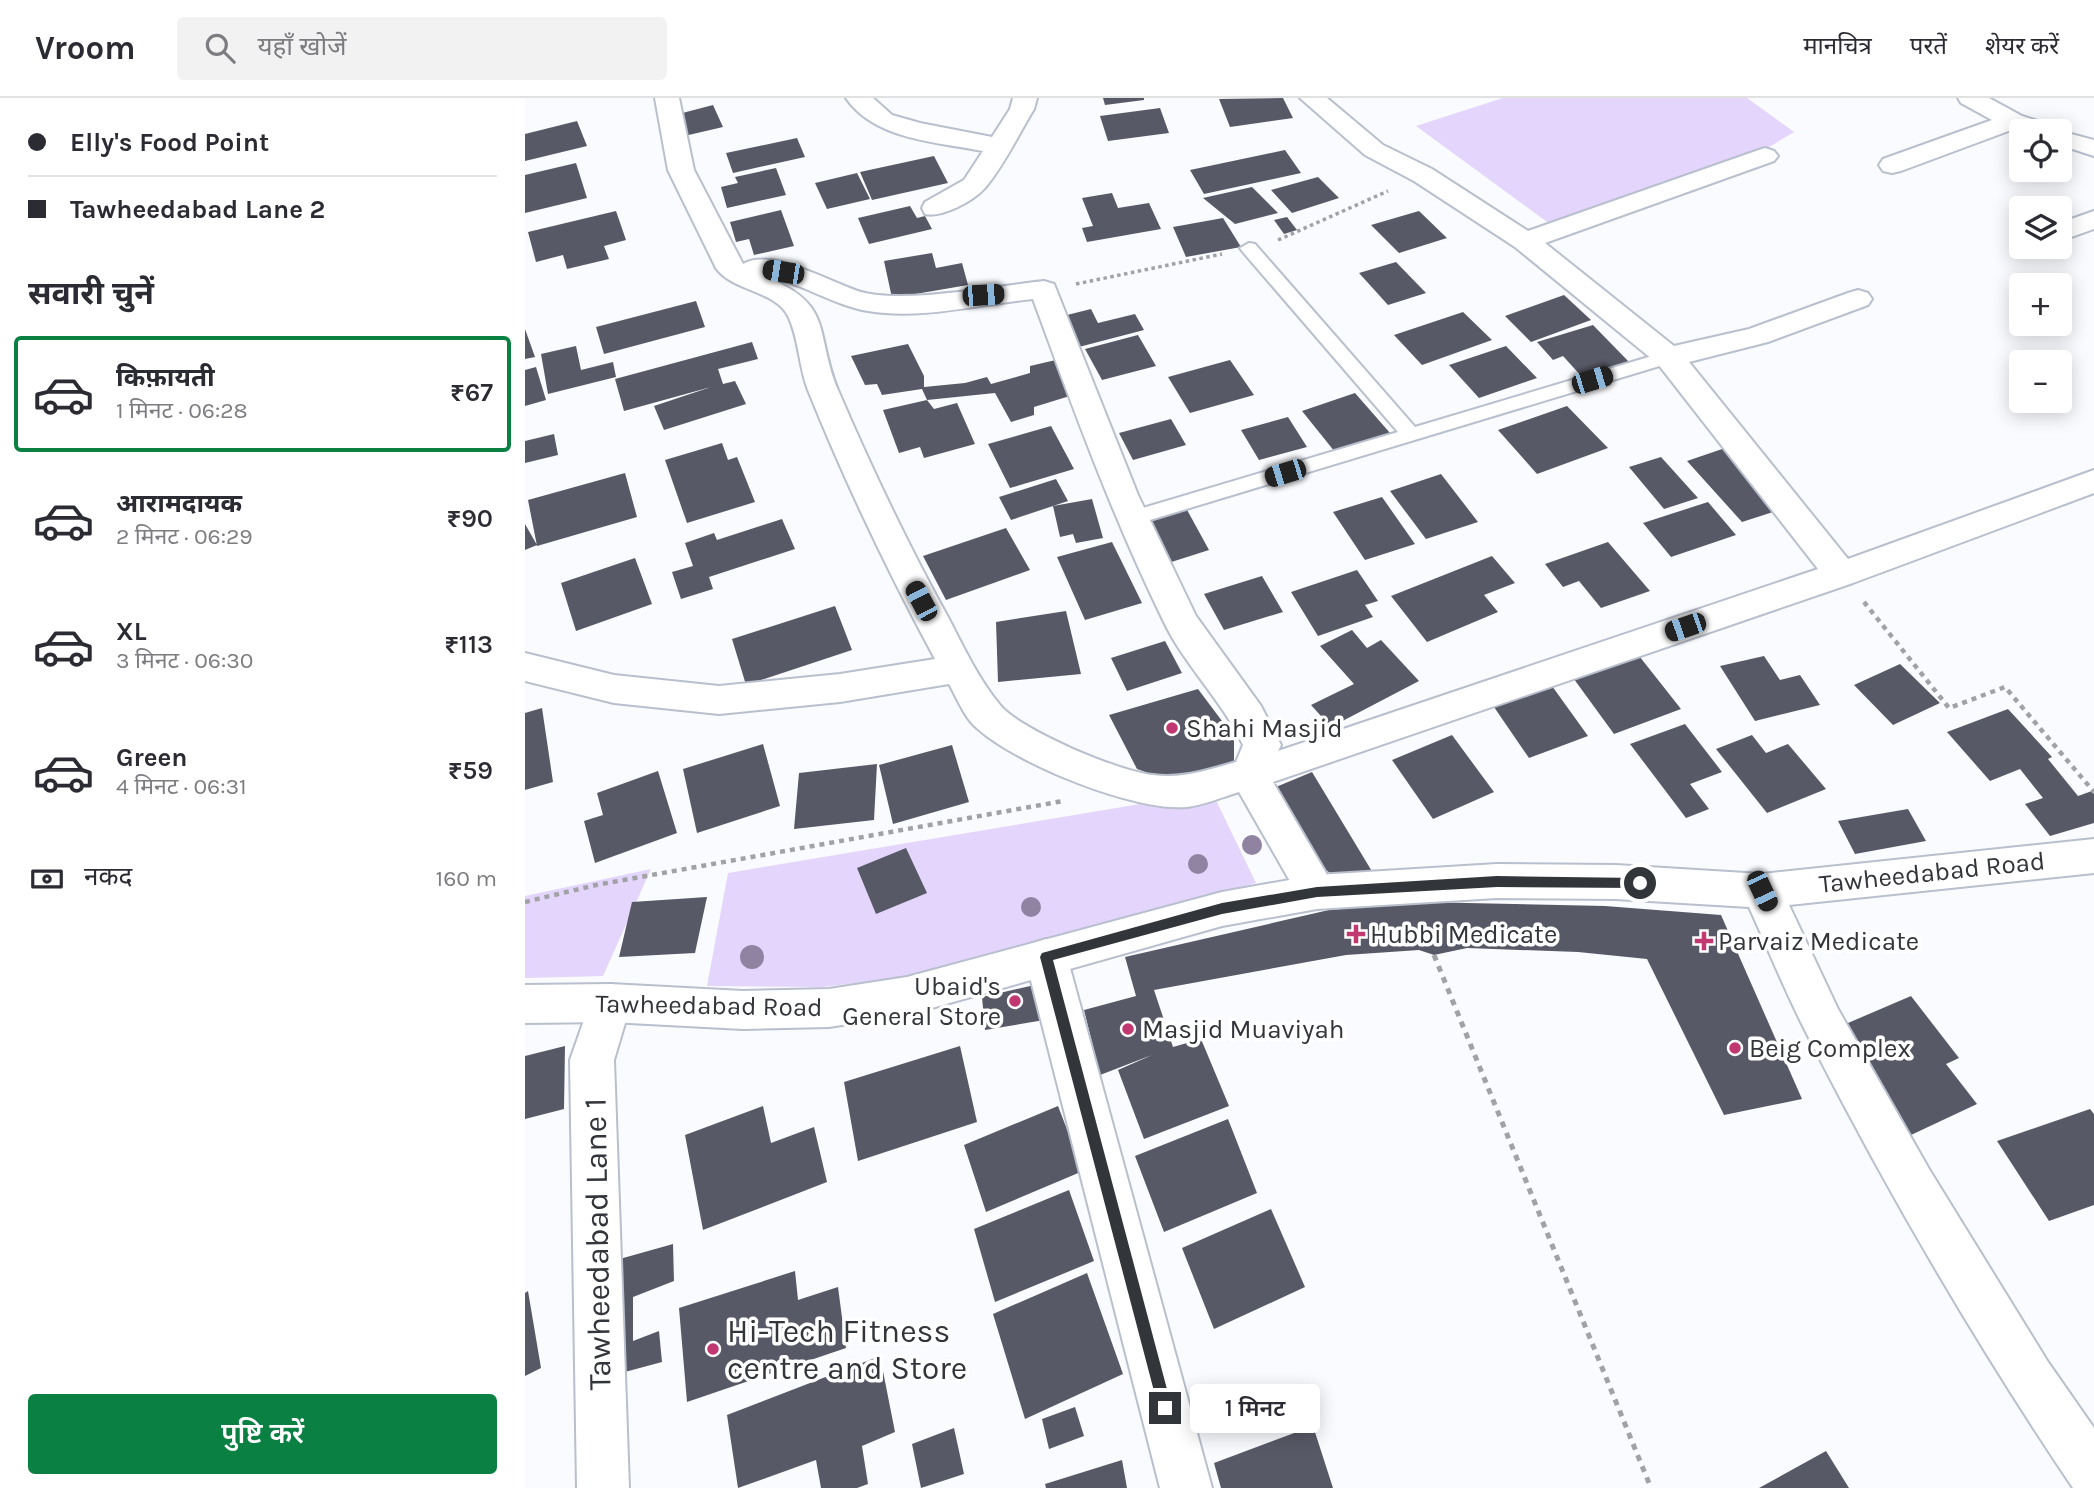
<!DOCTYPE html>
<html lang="hi">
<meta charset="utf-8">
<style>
:root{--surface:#fff;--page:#f2f2f3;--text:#2b2b33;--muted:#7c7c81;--line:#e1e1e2;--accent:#0b8043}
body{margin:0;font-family:Karla,"Noto Sans Devanagari",sans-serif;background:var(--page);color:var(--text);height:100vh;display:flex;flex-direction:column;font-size:26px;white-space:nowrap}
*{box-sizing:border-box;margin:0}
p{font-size:23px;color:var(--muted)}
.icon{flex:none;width:38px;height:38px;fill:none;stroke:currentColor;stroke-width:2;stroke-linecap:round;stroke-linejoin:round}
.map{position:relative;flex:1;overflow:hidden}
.side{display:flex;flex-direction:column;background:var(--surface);width:525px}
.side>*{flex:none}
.banner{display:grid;align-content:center;height:154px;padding:0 28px;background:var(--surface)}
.controls{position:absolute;left:1484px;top:21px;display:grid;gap:14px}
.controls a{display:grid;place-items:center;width:63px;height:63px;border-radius:7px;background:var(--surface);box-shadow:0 4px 18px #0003;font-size:35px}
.end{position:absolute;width:32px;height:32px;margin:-16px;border:9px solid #32353a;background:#fff;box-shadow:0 0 0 4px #fff}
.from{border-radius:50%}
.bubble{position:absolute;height:49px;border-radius:7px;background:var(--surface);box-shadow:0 4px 18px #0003;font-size:23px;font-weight:600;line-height:49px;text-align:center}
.car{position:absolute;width:21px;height:42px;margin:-21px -10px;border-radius:9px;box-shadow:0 0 5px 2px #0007;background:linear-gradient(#222 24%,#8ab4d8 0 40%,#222 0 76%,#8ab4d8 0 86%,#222 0)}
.banner b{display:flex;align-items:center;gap:24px;height:66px;font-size:26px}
.banner b+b{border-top:2px solid var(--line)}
.banner i{width:18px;height:18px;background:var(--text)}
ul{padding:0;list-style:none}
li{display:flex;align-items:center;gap:21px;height:116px;margin:0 14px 10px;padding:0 14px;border:4px solid transparent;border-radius:7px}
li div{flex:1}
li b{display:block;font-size:26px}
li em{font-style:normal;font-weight:600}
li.on{border-color:var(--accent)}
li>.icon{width:63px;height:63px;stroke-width:1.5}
h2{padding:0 28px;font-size:32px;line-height:84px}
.pay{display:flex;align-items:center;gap:18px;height:77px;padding:0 28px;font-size:26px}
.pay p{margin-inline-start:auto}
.button{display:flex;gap:14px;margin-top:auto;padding:14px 28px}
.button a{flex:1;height:80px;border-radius:7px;background:var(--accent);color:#fff;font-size:28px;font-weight:600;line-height:80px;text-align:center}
header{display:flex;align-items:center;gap:42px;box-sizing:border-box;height:98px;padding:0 35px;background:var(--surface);border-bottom:2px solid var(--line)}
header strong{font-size:33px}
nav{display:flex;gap:38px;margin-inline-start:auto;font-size:24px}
.search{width:490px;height:63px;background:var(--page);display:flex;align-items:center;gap:18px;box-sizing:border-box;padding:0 24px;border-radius:7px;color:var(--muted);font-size:26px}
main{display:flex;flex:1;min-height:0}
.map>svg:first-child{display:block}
</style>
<header>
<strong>Vroom</strong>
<div class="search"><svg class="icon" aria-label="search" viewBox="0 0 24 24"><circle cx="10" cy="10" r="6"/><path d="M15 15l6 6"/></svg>यहाँ खोजें</div>
<nav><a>मानचित्र</a><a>परतें</a><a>शेयर करें</a></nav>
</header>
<main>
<section class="side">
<div class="banner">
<b><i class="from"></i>Elly's Food Point</b>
<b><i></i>Tawheedabad Lane 2</b>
</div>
<h2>सवारी चुनें</h2>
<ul>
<li class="on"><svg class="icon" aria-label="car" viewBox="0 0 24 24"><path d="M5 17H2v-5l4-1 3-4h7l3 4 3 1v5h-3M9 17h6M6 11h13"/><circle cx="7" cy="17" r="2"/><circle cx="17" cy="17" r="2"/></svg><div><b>किफ़ायती</b><p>1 मिनट · 06:28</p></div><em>₹67</em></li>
<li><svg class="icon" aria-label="car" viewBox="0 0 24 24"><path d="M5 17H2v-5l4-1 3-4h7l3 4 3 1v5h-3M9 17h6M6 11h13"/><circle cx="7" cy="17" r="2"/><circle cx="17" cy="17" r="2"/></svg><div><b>आरामदायक</b><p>2 मिनट · 06:29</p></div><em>₹90</em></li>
<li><svg class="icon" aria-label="car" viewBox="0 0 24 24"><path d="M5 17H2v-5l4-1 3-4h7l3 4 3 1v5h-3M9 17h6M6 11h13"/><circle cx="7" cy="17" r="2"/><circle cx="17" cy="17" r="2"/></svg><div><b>XL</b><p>3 मिनट · 06:30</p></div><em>₹113</em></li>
<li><svg class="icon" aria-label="car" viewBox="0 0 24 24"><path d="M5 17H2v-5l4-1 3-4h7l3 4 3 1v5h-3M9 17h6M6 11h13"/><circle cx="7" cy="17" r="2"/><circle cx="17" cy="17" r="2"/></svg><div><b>Green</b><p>4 मिनट · 06:31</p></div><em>₹59</em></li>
</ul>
<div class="pay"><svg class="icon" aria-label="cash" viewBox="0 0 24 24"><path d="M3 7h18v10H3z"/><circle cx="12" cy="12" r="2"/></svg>नकद<p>160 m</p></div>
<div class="button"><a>पुष्टि करें</a></div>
</section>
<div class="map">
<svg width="1569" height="1390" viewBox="0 0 1569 1390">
<rect width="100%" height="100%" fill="#fafbfe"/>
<path fill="#e4d5fd" d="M 978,0 L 1222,0 L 1269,34 L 1234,55 L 1025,126 L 891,28 Z
M 687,694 L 731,785 L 412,875 L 298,889 L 182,888 L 203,775 Z
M 126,771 L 78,878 L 0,880 L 0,798 Z"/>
<path fill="#585966" d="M 578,0 L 619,0 L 619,2 L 580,7 Z
M 758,0 L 768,20 L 705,29 L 694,1 Z
M 188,7 L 198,29 L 155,39 L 146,18 Z
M 635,10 L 644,35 L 583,43 L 575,18 Z
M 52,23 L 62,48 L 0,63 L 0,36 Z
M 272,40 L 280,59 L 208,75 L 201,55 Z
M 760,52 L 776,75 L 679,96 L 665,72 Z
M 409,58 L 423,85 L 347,102 L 335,74 Z
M 51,65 L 62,100 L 0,115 L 0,77 Z
M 251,70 L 261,97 L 202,110 L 196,89 L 213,85 L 210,79 Z
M 332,75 L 345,101 L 302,111 L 290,85 Z
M 793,79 L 814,100 L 767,115 L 746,92 Z
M 727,89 L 753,115 L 710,126 L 678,100 Z
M 587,95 L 593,110 L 624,105 L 636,131 L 562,144 L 557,130 L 568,128 L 557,100 Z
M 385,108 L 392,120 L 400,118 L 407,131 L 344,146 L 333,120 Z
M 256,112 L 269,148 L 229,157 L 224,141 L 211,144 L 205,124 Z
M 91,113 L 101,142 L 79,148 L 84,161 L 42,171 L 38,157 L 11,164 L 3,134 Z
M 894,113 L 922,140 L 874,155 L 846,127 Z
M 762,119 L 772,132 L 759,136 L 749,122 Z
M 698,120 L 716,149 L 661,159 L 648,129 Z
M 407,155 L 411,170 L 437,165 L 443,187 L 367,200 L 359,163 Z
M 871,164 L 901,195 L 863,207 L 834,175 Z
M 1039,197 L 1066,222 L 1006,244 L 980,218 Z
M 171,203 L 180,229 L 79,256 L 71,229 Z
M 566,211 L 573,225 L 610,216 L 619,232 L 550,250 L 534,219 Z
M 938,214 L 967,242 L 897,267 L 869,237 Z
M 1068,227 L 1105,265 L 1058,280 L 1038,258 L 1028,262 L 1012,244 Z
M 0,231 L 10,259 L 0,261 Z
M 613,237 L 631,268 L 577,282 L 560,251 Z
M 227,244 L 233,261 L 193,271 L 198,286 L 210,283 L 221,306 L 139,332 L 129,308 L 186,289 L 99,313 L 90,281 Z
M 383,246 L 399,278 L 399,289 L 440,285 L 462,279 L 466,286 L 505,275 L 505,268 L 535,261 L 548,297 L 509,309 L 509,317 L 486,324 L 470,295 L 402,302 L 397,291 L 357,297 L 352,286 L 340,287 L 326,258 Z
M 51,248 L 56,272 L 88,264 L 91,279 L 23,296 L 16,256 Z
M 981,248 L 1012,280 L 954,300 L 924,267 Z
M 705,262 L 729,297 L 665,315 L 643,279 Z
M 11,269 L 21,302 L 0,308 L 0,272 Z
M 830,295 L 865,335 L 810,354 L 777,313 Z
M 402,302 L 409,311 L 432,305 L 450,346 L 399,360 L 395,349 L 374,355 L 358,312 Z
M 1042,308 L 1083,350 L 1012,376 L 973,332 Z
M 763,319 L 782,349 L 734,362 L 716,332 Z
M 646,321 L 661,347 L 608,362 L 594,335 Z
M 526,328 L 549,371 L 485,390 L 463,346 Z
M 29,336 L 33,357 L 0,365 L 0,343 Z
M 197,345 L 203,362 L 212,359 L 230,404 L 162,425 L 140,362 Z
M 1203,349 L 1260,410 L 1217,424 L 1162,363 Z
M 1136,359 L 1173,400 L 1139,411 L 1104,369 Z
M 100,375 L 112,419 L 12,448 L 3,402 Z
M 916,376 L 953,424 L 901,441 L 865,393 Z
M 531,381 L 543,403 L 486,422 L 474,399 Z
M 857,399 L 890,446 L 840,462 L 808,414 Z
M 567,401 L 578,440 L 551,445 L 548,436 L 535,439 L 528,408 Z
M 1183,404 L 1211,437 L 1146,459 L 1118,425 Z
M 661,410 L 684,452 L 637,467 L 614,424 Z
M 257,421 L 270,451 L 184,479 L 188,491 L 156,501 L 147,474 L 168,468 L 160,445 L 189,435 L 192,442 Z
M 0,426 L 12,447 L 0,452 Z
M 481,430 L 505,472 L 421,502 L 398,458 Z
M 587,444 L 617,505 L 560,522 L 532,459 Z
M 1083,444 L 1125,493 L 1076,510 L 1054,483 L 1038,489 L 1020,466 Z
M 967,458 L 990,485 L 959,497 L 973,514 L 902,544 L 866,498 Z
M 110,460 L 127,506 L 51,533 L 36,485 Z
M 832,472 L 853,503 L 840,507 L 848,519 L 793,538 L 766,494 Z
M 737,478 L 758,514 L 699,532 L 679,496 Z
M 310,508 L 327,552 L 221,587 L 207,541 Z
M 541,513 L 556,576 L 473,584 L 471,524 Z
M 827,532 L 842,550 L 856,542 L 894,583 L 806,629 L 786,607 L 829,586 L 795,548 Z
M 640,543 L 657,575 L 602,593 L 586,560 Z
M 1111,554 L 1156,611 L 1089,636 L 1046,577 Z
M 1239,558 L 1255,582 L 1275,577 L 1295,607 L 1230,623 L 1195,568 Z
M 1375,566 L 1415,605 L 1368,627 L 1329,587 Z
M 1027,588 L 1063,638 L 1004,660 L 969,609 Z
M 673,591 L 709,639 L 709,676 L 649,684 L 612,671 L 584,617 Z
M 17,610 L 28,684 L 0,692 L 0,615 Z
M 1483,611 L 1527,659 L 1523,661 L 1553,698 L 1567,693 L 1569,696 L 1569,725 L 1525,738 L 1500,706 L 1518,700 L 1495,671 L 1465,683 L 1422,634 Z
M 1160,626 L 1197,674 L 1165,686 L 1184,711 L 1161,720 L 1105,646 Z
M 927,637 L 969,694 L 908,721 L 867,662 Z
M 1227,637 L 1241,655 L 1263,646 L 1301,691 L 1242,715 L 1191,651 Z
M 238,646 L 255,708 L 172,735 L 158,671 Z
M 427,647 L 444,704 L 368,726 L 354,667 Z
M 352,666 L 349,722 L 269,731 L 274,675 Z
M 133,673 L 152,735 L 70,765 L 59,723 L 78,717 L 72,695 Z
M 787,674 L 851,780 L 816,782 L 796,769 L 751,689 Z
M 1383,711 L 1401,743 L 1330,756 L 1313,723 Z
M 381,750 L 402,795 L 351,816 L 332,770 Z
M 182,799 L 170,855 L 94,859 L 107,804 Z
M 894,804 L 1080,808 L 1196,817 L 1277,1001 L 1199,1017 L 1122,861 L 1053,854 L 942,850 L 909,857 L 894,852 L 821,857 L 629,892 L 648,949 L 676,941 L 704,1008 L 619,1041 L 593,972 L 627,957 L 575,977 L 559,912 L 611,898 L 600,859 L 804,812 Z
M 523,884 L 531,920 L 460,932 L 457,899 Z
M 1386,898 L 1434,960 L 1421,966 L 1452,1006 L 1386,1037 L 1309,931 Z
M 40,948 L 39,1011 L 0,1021 L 0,958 Z
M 435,948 L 452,1024 L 333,1063 L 319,984 Z
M 238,1008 L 246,1045 L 289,1029 L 302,1084 L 178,1132 L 160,1037 Z
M 533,1008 L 558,1073 L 461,1114 L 439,1047 Z
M 1565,1011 L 1569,1016 L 1569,1107 L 1524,1123 L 1472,1043 Z
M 703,1021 L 732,1095 L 639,1134 L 610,1058 Z
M 544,1092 L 569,1163 L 470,1204 L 449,1131 Z
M 746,1111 L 780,1189 L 689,1231 L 657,1150 Z
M 148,1146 L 149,1183 L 108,1199 L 108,1243 L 134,1233 L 137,1264 L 85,1278 L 84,1164 Z
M 270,1173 L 273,1202 L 313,1189 L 321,1250 L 162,1304 L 154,1210 Z
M 562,1175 L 598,1276 L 500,1321 L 468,1216 Z
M 3,1193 L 16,1270 L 0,1278 L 0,1195 Z
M 355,1258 L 370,1334 L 337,1348 L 343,1386 L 332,1390 L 296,1390 L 291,1362 L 213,1390 L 202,1317 Z
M 550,1309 L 559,1338 L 524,1351 L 517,1321 Z
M 788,1328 L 808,1390 L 696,1390 L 689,1365 Z
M 429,1330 L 439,1376 L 396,1390 L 387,1346 Z
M 1301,1353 L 1324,1390 L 1234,1390 Z
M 597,1362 L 602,1390 L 521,1390 L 520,1386 Z"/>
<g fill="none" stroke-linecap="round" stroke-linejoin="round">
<g stroke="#b8bfcd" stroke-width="4">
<path id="service" d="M 724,145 L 730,146 L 890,329 L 1137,255 L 1144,253 L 1153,259 L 1151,263 L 615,425 L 608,427 L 601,425 L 597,420 L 601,415 L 873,334 L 718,154 L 715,150 Z"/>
</g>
<g stroke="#b8bfcd" stroke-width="4">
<path id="minor" d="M 130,0 L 154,0 L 169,72 L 218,166 C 246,149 306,185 336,194 C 378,206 472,188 519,183 L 529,186 L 613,397 L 671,518 L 736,608 L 756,647 L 753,653 L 1293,471 L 1133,266 L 990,149 L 889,83 L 840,57 L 775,0 L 802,0 L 858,47 L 907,71 L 1003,133 L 1231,53 L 1240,50 L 1249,53 L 1253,58 L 1249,63 L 1020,145 L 1149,248 L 1224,231 L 1323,195 L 1333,192 L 1343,195 L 1347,201 L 1343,207 L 1243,244 L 1164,264 L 1323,461 L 1569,372 L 1569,395 L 1328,485 L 748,684 L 812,794 L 806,806 L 792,811 L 778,806 L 714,694 C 697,699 679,707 662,709 C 610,714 492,666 453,631 C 440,621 432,600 424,586 L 315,604 L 194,616 L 89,605 L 0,583 L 0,555 L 89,577 L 194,588 L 315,576 L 410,561 C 363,474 320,384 283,292 C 274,269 274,242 264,220 C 252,192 208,194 191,170 L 143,72 ZM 241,179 C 276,184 307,207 343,213 C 396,222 455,206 508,201 C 548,310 587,418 638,522 C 659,567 697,602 718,647 L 711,664 C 683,672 657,681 628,677 C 595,674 495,632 475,607 C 454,582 439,550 424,521 C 383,447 346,369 313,292 C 289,234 310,207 241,179 Z
M 321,0 L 348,0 L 367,17 L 395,25 L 467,39 L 485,11 L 488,0 L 512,0 L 509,11 C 495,34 477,71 459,91 C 448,103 417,120 400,116 L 397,110 L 400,104 L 439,82 L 458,53 C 412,44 350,42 321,0 Z
M 1433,0 L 1464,0 L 1497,18 L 1528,28 L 1531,32 L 1569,42 L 1569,58 L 1535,47 L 1535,33 L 1496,34 L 1489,31 L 1376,73 L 1367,75 L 1358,73 L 1354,67 L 1358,61 L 1467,22 L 1436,5 Z
M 1569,113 L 1569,131 L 1535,143 L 1535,125 Z
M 521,841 L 536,846 L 542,859 L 687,1390 L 635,1390 L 500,859 L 506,846 Z
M 85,886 L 100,891 L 106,905 L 89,962 L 104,1390 L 52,1390 L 45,962 L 70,891 Z"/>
</g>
<g stroke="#b8bfcd" stroke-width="4">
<path id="tertiary" d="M 1569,741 L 1569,775 L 1264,807 L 1313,911 L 1404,1071 L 1523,1264 L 1569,1330 L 1569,1390 L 1548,1390 C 1451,1246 1363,1095 1284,940 C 1262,898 1244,853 1224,809 L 1091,801 L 972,800 L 792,811 L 697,828 L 382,917 L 304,929 L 218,931 L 85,924 L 0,925 L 0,887 L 85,886 L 218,893 L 304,891 L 382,879 L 697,794 L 792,777 L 972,766 L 1091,767 L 1237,776 Z"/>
</g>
<path stroke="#a0a2a6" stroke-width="3.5" stroke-dasharray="3.5 3.5" stroke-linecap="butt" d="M 753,142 L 863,93
M 551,186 L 697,156"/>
<path stroke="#a0a2a6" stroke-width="4.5" stroke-dasharray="5 5" stroke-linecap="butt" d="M 1339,504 L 1424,610 L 1480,589 L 1569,694
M 0,804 L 71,787 L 538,703"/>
<path stroke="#a0a2a6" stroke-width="5" stroke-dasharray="6 6" stroke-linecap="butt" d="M 909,857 L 1126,1390"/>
<use href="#service" fill="#fff" fill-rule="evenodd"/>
<use href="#minor" fill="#fff" fill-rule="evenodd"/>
<use href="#tertiary" fill="#fff" fill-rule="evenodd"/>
</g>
<g fill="#9083a2">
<circle cx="727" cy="747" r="10"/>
<circle cx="673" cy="766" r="10"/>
<circle cx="506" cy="809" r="10"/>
<circle cx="227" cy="859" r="12"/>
</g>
<path fill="#32353a" d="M 972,778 L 1115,780 L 1121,785 L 1115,790 L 972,789 L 792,799 L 697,816 L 528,862 L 647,1310 L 645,1316 L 640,1318 L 635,1316 L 515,859 L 517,855 L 697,805 L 792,789 Z"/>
<g fill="#c13770" stroke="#fff" stroke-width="2.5">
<circle cx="647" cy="630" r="7"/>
<path d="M827.5 825.5h7v7h7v7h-7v7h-7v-7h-7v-7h7z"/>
<path d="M1175.5 832.5h7v7h7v7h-7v7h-7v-7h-7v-7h7z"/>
<circle cx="490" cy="903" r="7"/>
<circle cx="603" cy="931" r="7"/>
<circle cx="1210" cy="950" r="7"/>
<circle cx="188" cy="1251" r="7"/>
</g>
<g text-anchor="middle" stroke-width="7" stroke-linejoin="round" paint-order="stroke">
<g font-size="26" fill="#32353a" stroke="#fff" text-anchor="start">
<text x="661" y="639">Shahi Masjid</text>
<text x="845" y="845">Hubbi Medicate</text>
<text x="1193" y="852">Parvaiz Medicate</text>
<text x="476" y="897" text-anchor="end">Ubaid's<tspan x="476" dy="30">General Store</tspan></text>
<text x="617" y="940">Masjid Muaviyah</text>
<text x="1224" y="959">Beig Complex</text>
</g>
<g font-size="26" fill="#32353a" stroke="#fff">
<text transform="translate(1407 774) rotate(-6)" y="9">Tawheedabad Road</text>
<text transform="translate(184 907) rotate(1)" y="9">Tawheedabad Road</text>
</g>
<g font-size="32" fill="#32353a" stroke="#fff">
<text transform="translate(72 1146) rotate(-91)" y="11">Tawheedabad Lane 1</text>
</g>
<g font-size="32" fill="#32353a" stroke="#fff" text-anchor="start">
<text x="202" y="1244">Hi-Tech Fitness<tspan x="202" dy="37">centre and Store</tspan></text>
</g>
</g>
</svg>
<div class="controls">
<a><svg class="icon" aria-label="locate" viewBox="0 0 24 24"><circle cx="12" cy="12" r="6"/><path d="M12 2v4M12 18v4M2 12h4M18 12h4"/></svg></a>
<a><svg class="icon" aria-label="layers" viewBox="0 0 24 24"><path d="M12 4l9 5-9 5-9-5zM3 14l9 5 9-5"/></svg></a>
<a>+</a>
<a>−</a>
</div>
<i class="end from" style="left:1115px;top:785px"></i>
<i class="end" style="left:640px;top:1310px"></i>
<div class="bubble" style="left:665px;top:1286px;width:130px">1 मिनट</div>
<i class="car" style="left:258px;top:174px;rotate:279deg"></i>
<i class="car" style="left:458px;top:197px;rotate:86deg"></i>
<i class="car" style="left:1067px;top:282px;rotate:73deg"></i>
<i class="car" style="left:760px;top:375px;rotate:253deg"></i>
<i class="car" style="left:396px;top:503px;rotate:332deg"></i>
<i class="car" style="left:1160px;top:529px;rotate:251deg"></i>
<i class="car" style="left:1237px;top:793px;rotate:155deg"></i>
</div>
</main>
